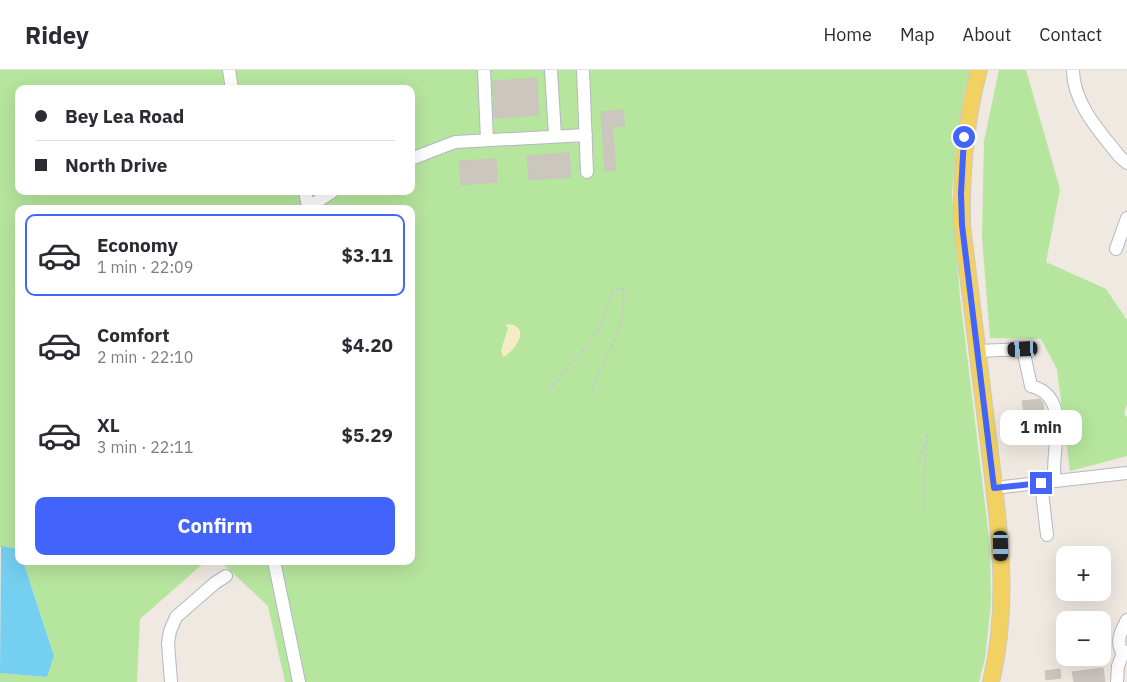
<!DOCTYPE html>
<meta charset="utf-8">
<style>
:root{--surface:#fff;--page:#f7f7f7;--text:#2b2b33;--muted:#7c7c81;--line:#e1e1e2;--accent:#4264fb}
body{margin:0;font-family:"IBM Plex Sans",sans-serif;background:var(--page);color:var(--text);height:100vh;display:flex;flex-direction:column;font-size:19px;white-space:nowrap}
*{box-sizing:border-box;margin:0}
p{font-size:16px;color:var(--muted)}
.icon{flex:none;width:28px;height:28px;fill:none;stroke:currentColor;stroke-width:2;stroke-linecap:round;stroke-linejoin:round}
.map{position:relative;flex:1;overflow:hidden}
.details{position:absolute;left:15px;top:135px;width:400px;height:360px;display:flex;flex-direction:column;background:var(--surface);border-radius:10px;box-shadow:0 5px 20px #0002}
.details>*{flex:none}
.banner{position:absolute;left:15px;top:15px;width:400px;height:110px;border-radius:10px;box-shadow:0 5px 20px #0002;display:grid;align-content:center;height:110px;padding:0 20px;background:var(--surface)}
.fabs{position:absolute;left:1056px;top:476px;display:grid;gap:10px}
.fabs a{display:grid;place-items:center;width:55px;height:55px;border-radius:10px;background:var(--surface);box-shadow:0 5px 20px #0002;font-size:25px}
.end{position:absolute;width:22px;height:22px;margin:-11px;border:6px solid #4264fb;background:#fff;box-shadow:0 0 0 2px #fff}
.from{border-radius:50%}
.bubble{position:absolute;height:35px;border-radius:10px;background:var(--surface);box-shadow:0 5px 20px #0002;font-size:16px;font-weight:700;line-height:35px;text-align:center}
.car{position:absolute;width:15px;height:30px;margin:-15px -8px;border-radius:6px;box-shadow:0 0 4px 1px #0007;background:linear-gradient(#222 24%,#8ab4d8 0 40%,#222 0 76%,#8ab4d8 0 86%,#222 0)}
.banner b{display:flex;align-items:center;gap:18px;height:48px;font-size:19px}
.banner b+b{border-top:1px solid var(--line)}
.banner i{width:12px;height:12px;background:var(--text)}
ul{padding:9px 0 0;list-style:none}
li{display:flex;align-items:center;gap:15px;height:82px;margin:0 10px 8px;padding:0 10px;border:2px solid transparent;border-radius:10px}
li div{flex:1}
li b{display:block;font-size:19px}
li em{font-style:normal;font-weight:700}
li.active{border-color:var(--accent)}
li>.icon{width:45px;height:45px;stroke-width:1.5}
.button{display:flex;gap:10px;margin-top:auto;padding:10px 20px}
.button a{flex:1;height:58px;border-radius:10px;background:var(--accent);color:#fff;font-size:20px;font-weight:700;line-height:58px;text-align:center}
header{display:flex;align-items:center;gap:30px;box-sizing:border-box;height:70px;padding:0 25px;background:var(--surface);border-bottom:1px solid var(--line)}
header strong{font-size:24px}
nav{display:flex;gap:28px;margin-inline-start:auto;font-size:18px}
.map>svg:first-child{display:block}
</style>
<header>
<strong>Ridey</strong>
<nav><a>Home</a><a>Map</a><a>About</a><a>Contact</a></nav>
</header>
<div class="map">
<svg width="1127" height="612" viewBox="0 0 1127 612">
<rect width="100%" height="100%" fill="#efe9e1"/>
<path fill="#b6e59e" fill-rule="evenodd" d="M 0,0 L 970,0 L 964,23 L 957,66 L 952,123 L 960,227 L 990,476 L 991,533 L 985,588 L 979,612 L 285,612 L 268,536 L 220,491 L 411,491 L 411,139 L 19,139 L 19,479 L 0,477 ZM 19,19 L 411,19 L 411,121 L 19,121 Z
M 999,0 L 1026,0 L 1060,119 L 1046,192 L 1106,219 L 1127,250 L 1127,334 L 1124,344 L 1127,347 L 1127,386 L 1070,401 L 1057,299 L 1041,269 L 990,268 L 982,168 L 984,71 Z
M 23,491 L 206,491 L 140,549 L 137,612 L 0,612 L 0,603 L 47,607 L 54,586 Z"/>
<path fill="#f3ecc5" d="M 507,254 C 511,255 515,254 518,258 C 526,266 511,284 503,287 L 501,280 L 508,258 L 506,256 Z"/>
<path fill="#75cff0" d="M 1,476 L 19,479 L 19,491 L 23,491 L 54,586 L 47,607 L 0,603 Z"/>
<path fill="#cbc7bf" stroke="#cbc5ba" d="M 537,8 L 539,45 L 494,48 L 493,11 Z
M 623,40 L 625,56 L 612,57 L 616,100 L 605,101 L 601,42 Z
M 569,83 L 571,107 L 529,110 L 527,86 Z
M 496,89 L 497,112 L 461,115 L 459,91 Z
M 1040,329 L 1043,333 L 1046,362 L 1026,364 L 1024,350 L 1019,351 L 1018,343 L 1024,342 L 1022,331 Z
M 1103,598 L 1105,612 L 1074,612 L 1072,602 Z
M 1060,599 L 1061,608 L 1046,610 L 1045,601 Z"/>
<g fill="none" stroke-linecap="round" stroke-linejoin="round">
<g stroke="#b4b7c1" stroke-width="14">
<path id="minor" d="M 229,0 L 232,19
M 484,0 L 487,70
M 551,0 L 555,66
M 583,0 L 587,102
M 1073,0 C 1073,33 1100,62 1120,87 L 1127,93
M 411,89 L 455,72 L 586,65
M 305,121 L 308,137
M 306,139 L 333,121
M 1116,179 L 1127,148
M 978,281 L 1023,279 L 1031,316 C 1074,327 1049,382 1055,411
M 1041,413 L 1047,465
M 994,418 L 1127,403
M 274,491 L 299,612
M 1127,550 C 1122,560 1116,569 1121,580 L 1127,583
M 171,612 L 168,573 L 170,561 L 176,547 L 215,513 L 226,506
M 1117,612 L 1118,596 L 1124,581"/>
</g>
<g stroke="#c9c9c9" stroke-width="18">
<path id="major" d="M 979,0 C 965,52 961,101 962,155 C 971,226 979,296 988,367 C 998,448 1011,531 991,612"/>
</g>
<path stroke="#c9c9c9" stroke-width="2" stroke-dasharray="4 2.5" stroke-linecap="butt" d="M 548,321 L 593,268 L 600,256 L 612,223 L 615,219 L 619,218 L 623,219 C 628,259 605,284 592,319
M 918,391 L 925,374
M 923,439 L 927,361"/>
<use href="#minor" stroke="#fff" stroke-width="12"/>
<use href="#major" stroke="#f2d163" stroke-width="16"/>
</g>
<g fill="none" stroke-linecap="round" stroke-linejoin="round">
<path stroke="#4264fb" stroke-width="6" d="M 964,67 L 961,123 L 962,155 L 994,418 L 1041,413"/>
</g>
</svg>
<div class="fabs">
<a>+</a>
<a>−</a>
</div>
<i class="end from" style="left:964px;top:67px"></i>
<i class="end" style="left:1041px;top:413px"></i>
<div class="bubble" style="left:1000px;top:340px;width:82px">1 min</div>
<i class="car" style="left:1023px;top:279px;rotate:267deg"></i>
<i class="car" style="left:1001px;top:476px;rotate:179deg"></i>
<div class="banner">
<b><i class="from"></i>Bey Lea Road</b>
<b><i></i>North Drive</b>
</div>
<section class="details">
<ul>
<li class="active"><svg class="icon" aria-label="car" viewBox="0 0 24 24"><path d="M5 17H2v-5l4-1 3-4h7l3 4 3 1v5h-3M9 17h6M6 11h13"/><circle cx="7" cy="17" r="2"/><circle cx="17" cy="17" r="2"/></svg><div><b>Economy</b><p>1 min · 22:09</p></div><em>$3.11</em></li>
<li><svg class="icon" aria-label="car" viewBox="0 0 24 24"><path d="M5 17H2v-5l4-1 3-4h7l3 4 3 1v5h-3M9 17h6M6 11h13"/><circle cx="7" cy="17" r="2"/><circle cx="17" cy="17" r="2"/></svg><div><b>Comfort</b><p>2 min · 22:10</p></div><em>$4.20</em></li>
<li><svg class="icon" aria-label="car" viewBox="0 0 24 24"><path d="M5 17H2v-5l4-1 3-4h7l3 4 3 1v5h-3M9 17h6M6 11h13"/><circle cx="7" cy="17" r="2"/><circle cx="17" cy="17" r="2"/></svg><div><b>XL</b><p>3 min · 22:11</p></div><em>$5.29</em></li>
</ul>
<div class="button"><a>Confirm</a></div>
</section>
</div>
